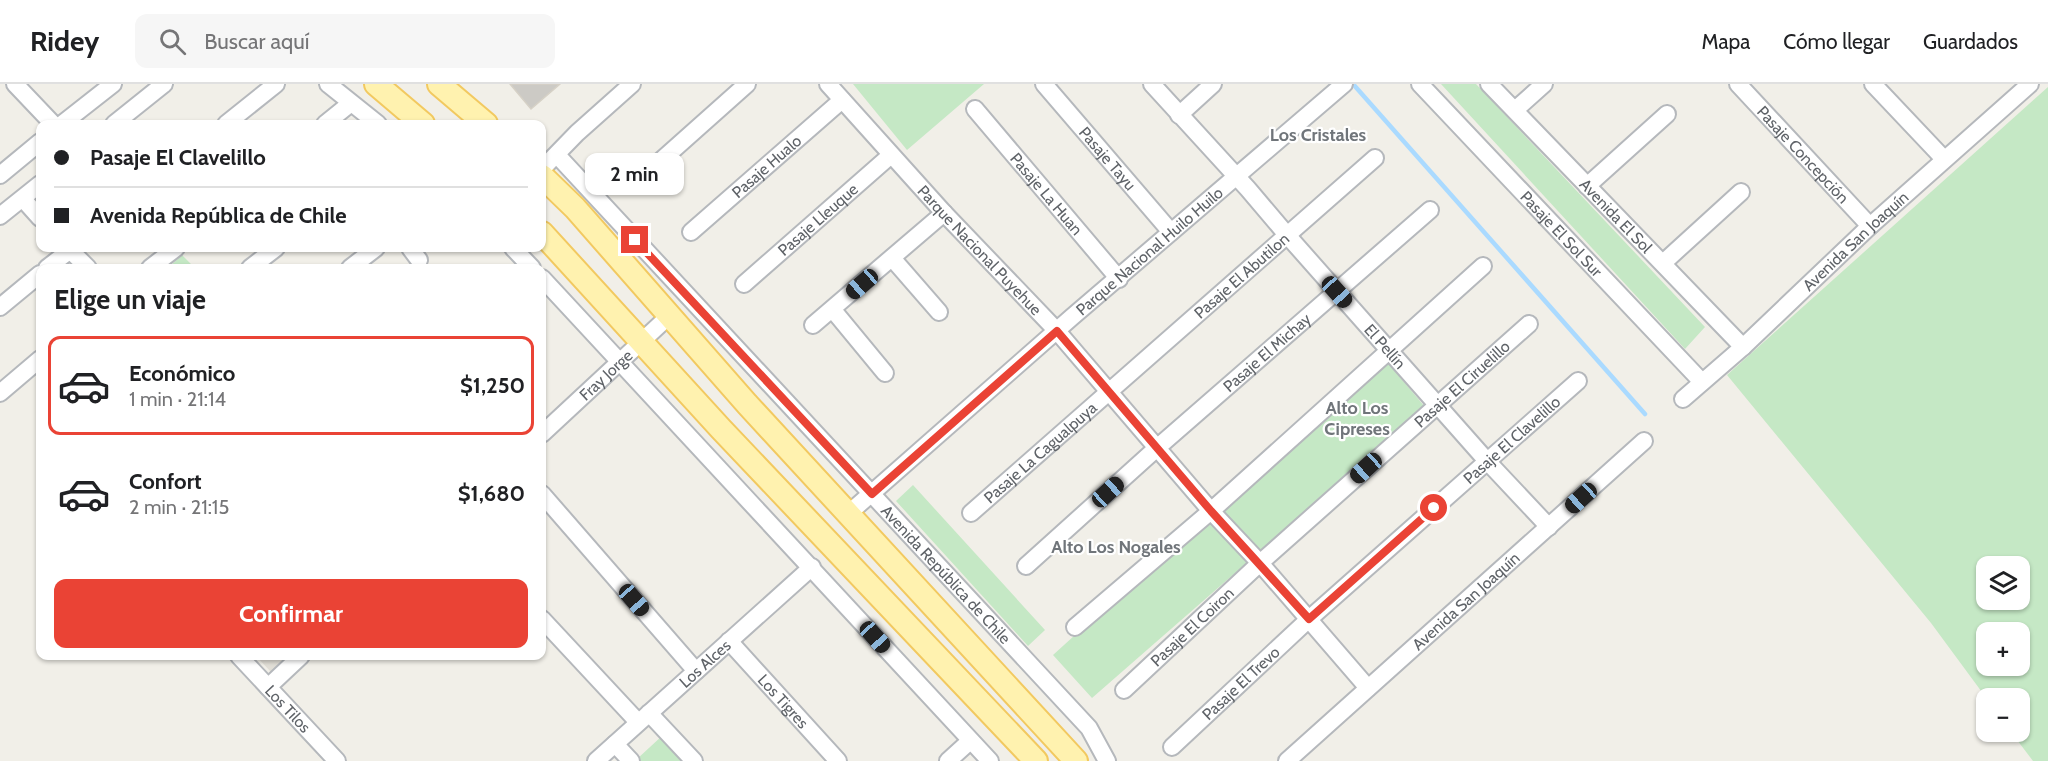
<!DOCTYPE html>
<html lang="es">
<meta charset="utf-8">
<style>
:root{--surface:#fff;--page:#f6f6f6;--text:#202124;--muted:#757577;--line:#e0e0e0;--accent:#ea4335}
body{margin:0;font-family:Cabin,sans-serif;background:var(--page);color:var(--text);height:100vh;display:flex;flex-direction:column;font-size:22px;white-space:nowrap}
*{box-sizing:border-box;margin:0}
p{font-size:20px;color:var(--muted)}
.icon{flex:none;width:33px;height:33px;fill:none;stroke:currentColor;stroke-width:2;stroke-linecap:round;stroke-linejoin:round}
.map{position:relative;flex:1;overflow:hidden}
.drawer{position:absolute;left:36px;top:180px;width:510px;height:396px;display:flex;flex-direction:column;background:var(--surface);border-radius:12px;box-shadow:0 2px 4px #0004}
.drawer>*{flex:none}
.banner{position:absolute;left:36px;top:36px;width:510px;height:132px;border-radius:12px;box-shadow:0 2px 4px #0004;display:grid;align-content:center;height:132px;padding:0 18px;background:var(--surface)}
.controls{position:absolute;left:1976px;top:472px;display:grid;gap:12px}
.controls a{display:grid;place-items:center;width:54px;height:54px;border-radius:12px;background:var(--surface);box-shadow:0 2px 4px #0004;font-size:30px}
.end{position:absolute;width:27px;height:27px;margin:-14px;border:8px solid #ea4335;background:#fff;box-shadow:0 0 0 3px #fff}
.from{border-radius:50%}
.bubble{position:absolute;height:42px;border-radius:12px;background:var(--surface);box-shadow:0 2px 4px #0004;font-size:20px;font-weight:700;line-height:42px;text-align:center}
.car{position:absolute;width:18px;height:36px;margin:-18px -9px;border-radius:8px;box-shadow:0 0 4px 2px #0007;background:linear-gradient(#222 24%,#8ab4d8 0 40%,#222 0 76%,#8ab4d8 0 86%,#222 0)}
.banner b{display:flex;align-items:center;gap:21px;height:57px;font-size:22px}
.banner b+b{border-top:2px solid var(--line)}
.banner i{width:15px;height:15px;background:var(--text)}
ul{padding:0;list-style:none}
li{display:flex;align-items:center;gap:18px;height:99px;margin:0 12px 9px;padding:0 6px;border:3px solid transparent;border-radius:12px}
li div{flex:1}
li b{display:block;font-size:22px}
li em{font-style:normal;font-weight:700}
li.selected{border-color:var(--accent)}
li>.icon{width:54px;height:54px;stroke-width:1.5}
h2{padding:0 18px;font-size:27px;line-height:72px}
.cta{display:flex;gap:12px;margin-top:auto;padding:12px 18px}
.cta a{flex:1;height:69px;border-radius:12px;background:var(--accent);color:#fff;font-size:24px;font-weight:700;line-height:69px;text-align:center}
header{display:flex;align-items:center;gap:36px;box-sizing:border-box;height:84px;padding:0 30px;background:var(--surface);border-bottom:2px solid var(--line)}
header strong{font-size:28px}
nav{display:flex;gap:33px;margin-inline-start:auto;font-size:21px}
.search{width:420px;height:54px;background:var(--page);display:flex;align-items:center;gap:15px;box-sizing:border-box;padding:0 21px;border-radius:12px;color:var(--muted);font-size:22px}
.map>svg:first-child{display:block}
</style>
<header>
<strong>Ridey</strong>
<div class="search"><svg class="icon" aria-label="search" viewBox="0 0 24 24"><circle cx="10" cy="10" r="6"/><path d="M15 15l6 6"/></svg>Buscar aquí</div>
<nav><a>Mapa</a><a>Cómo llegar</a><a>Guardados</a></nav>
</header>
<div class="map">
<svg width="2048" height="677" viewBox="0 0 2048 677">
<rect width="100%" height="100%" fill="#f1efe8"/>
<path fill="#e1ded6" d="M 256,572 L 290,572 L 271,588 Z"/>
<path fill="#c5e8c5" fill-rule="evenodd" d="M 853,0 L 984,0 L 907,66 Z
M 1441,0 L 1476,0 L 1705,243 L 1685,265 Z
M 2048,3 L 2048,677 L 2033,677 L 2011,648 L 2019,648 L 2019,615 L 1987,615 L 1931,539 L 1727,291 ZM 1986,483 L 2019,483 L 2019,516 L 1986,516 ZM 1986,549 L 2019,549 L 2019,582 L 1986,582 Z
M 182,171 L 195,184 L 168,184 Z
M 1382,272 L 1425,323 L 1092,614 L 1053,571 Z
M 913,401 L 1045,546 L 1028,562 L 896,417 Z
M 663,651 L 687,677 L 638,677 L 637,675 Z"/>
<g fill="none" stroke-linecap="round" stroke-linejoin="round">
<path stroke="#aadaff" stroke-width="4.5" d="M 1353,0 L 1645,330"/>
</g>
<path fill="#cccac5" stroke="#d6d1c6" stroke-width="1.5" d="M 510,0 L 560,0 L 531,25 Z"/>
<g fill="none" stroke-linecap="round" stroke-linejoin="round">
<g stroke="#b5b8bc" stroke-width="20">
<g id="minor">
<path d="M 15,0 L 53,40"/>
<path d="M 328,0 L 378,40"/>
<path id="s1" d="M 828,0 L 944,129 L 1057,247 L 1211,427 L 1260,479 L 1368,604"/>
<path id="s2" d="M 1044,0 L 1171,148"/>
<path id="s3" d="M 1152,0 L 1248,105 L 1287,151 L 1487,377 L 1549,443"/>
<path id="s4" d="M 1420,0 L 1702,298"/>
<path id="s5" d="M 1489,0 L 1743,263"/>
<path id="s6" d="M 1738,0 L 1870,142"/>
<path d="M 1873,0 L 1944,75"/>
<path id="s7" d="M 975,25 L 1119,195"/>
<path d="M 1515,26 L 1544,0"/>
<path d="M 1179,31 L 1213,0"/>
<path d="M 62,40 L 113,0"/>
<path d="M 114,40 L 164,0"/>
<path d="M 226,40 L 276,0"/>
<path d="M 325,40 L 351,19"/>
<path id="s8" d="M 557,71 L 1089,644 L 1107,677"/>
<path d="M 542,85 L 577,49 L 632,0"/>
<path d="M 0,91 L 40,58"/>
<path d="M 637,98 L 747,0"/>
<path d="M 1587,102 L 1667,30"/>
<path d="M 23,115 L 40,134"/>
<path d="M 0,132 L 40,100"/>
<path id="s9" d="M 691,148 L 842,16"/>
<path d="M 68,164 L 88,184"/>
<path d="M 410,164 L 419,176"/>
<path d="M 513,164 L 532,184"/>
<path d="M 892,174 L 939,228"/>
<path d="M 1663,179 L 1741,108"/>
<path d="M 47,184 L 73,164"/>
<path d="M 150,184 L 176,164"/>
<path d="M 250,184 L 276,164"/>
<path d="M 350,184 L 376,164"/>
<path d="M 542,194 L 990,677"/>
<path id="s10" d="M 744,200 L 891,71"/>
<path d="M 0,223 L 40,190"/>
<path d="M 833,226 L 885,289"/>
<path d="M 813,241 L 944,129"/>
<path d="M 0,309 L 40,275"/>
<path id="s11" d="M 1683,315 L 1743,263 L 1870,142 L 2030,0"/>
<path id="s12" d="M 542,350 L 669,232"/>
<path d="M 542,410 L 696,587"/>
<path id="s13" d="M 971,429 L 1375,74"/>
<path id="s14" d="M 848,430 L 1072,233 L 1344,0"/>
<path id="s15" d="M 1026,482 L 1158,363 L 1430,126"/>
<path d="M 542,535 L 638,638"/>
<path d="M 1075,543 L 1211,427 L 1483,182"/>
<path id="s16" d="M 729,557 L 838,677"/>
<path id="s17" d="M 239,572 L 337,677"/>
<path d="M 268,603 L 301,572"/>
<path id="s18" d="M 1124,606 L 1260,479 L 1529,240"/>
<path d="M 649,629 L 694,677"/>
<path d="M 615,660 L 631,677"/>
<path id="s19" d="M 1172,663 L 1309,535 L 1578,297"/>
<path id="s20" d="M 596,677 L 812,483"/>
<path d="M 948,677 L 970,657"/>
<path id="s21" d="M 1287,677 L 1644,357"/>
</g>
</g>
<g stroke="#f2c960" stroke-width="26">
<path id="major" d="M 376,0 L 423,40
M 439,0 L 486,40
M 542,92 L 575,124 L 747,320 L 1076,677
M 542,149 L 721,345 L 1036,677"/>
</g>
<use href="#minor" stroke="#fff" stroke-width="16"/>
<use href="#major" stroke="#fff2af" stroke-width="22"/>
</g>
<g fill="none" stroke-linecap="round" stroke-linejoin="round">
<path stroke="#ea4335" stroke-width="8" d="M 635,156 L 872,410 L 1057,247 L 1211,427 L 1309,535 L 1434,424"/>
</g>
<g text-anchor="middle" stroke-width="4.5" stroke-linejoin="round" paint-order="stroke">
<g font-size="16" fill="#5f6368" stroke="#fff">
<text dy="6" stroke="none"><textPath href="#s6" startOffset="96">Pasaje Concepción</textPath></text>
<text dy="6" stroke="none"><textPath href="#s2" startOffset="98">Pasaje Tayu</textPath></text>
<text dy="6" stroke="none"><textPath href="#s9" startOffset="100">Pasaje Hualo</textPath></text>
<text dy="6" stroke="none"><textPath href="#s7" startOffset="111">Pasaje La Huan</textPath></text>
<text dy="6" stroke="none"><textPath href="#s5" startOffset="183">Avenida El Sol</textPath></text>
<text dy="6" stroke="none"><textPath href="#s10" startOffset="98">Pasaje Lleuque</textPath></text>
<text dy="6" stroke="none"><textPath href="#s4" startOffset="206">Pasaje El Sol Sur</textPath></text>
<text dy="6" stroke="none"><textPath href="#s11" startOffset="234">Avenida San Joaquín</textPath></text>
<text dy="6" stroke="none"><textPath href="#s1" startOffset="225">Parque Nacional Puyehue</textPath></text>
<text dy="6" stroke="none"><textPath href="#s14" startOffset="400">Parque Nacional Huilo Huilo</textPath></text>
<text dy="6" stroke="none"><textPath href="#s13" startOffset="360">Pasaje El Abutilon</textPath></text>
<text dy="6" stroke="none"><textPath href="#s3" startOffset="351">El Pellín</textPath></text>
<text dy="6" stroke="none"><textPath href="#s15" startOffset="322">Pasaje El Michay</textPath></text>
<text dy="6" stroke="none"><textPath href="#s12" startOffset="87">Fray Jorge</textPath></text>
<text dy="6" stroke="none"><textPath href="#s18" startOffset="456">Pasaje El Ciruelillo</textPath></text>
<text dy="6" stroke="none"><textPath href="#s19" startOffset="458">Pasaje El Clavelillo</textPath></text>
<text dy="6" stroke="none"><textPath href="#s13" startOffset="92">Pasaje La Cagualpuya</textPath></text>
<text dy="6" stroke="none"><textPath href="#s8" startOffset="572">Avenida República de Chile</textPath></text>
<text dy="6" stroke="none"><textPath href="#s21" startOffset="240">Avenida San Joaquín</textPath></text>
<text dy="6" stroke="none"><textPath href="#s18" startOffset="93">Pasaje El Coiron</textPath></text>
<text dy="6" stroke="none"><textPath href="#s20" startOffset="146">Los Alces</textPath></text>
<text dy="6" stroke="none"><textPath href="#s19" startOffset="94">Pasaje El Trevo</textPath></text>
<text dy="6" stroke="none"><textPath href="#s16" startOffset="81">Los Tigres</textPath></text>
<text dy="6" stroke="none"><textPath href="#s17" startOffset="72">Los Tilos</textPath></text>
</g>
<g font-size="18" font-weight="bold" fill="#70757a" stroke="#fff">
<text x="1318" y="57">Los Cristales</text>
<text x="1357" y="330">Alto Los<tspan x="1357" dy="21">Cipreses</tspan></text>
<text x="1116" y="469">Alto Los Nogales</text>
</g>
</g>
</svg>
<div class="controls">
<a><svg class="icon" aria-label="layers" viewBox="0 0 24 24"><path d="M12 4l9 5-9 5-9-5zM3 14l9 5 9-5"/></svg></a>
<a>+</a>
<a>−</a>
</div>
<i class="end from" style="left:1434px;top:424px"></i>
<i class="end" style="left:635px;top:156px"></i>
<div class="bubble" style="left:585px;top:69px;width:99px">2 min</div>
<i class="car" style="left:862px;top:200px;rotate:229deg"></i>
<i class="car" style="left:1337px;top:208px;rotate:138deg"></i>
<i class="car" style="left:1366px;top:384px;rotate:228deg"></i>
<i class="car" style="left:1108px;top:408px;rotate:48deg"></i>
<i class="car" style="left:1581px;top:414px;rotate:228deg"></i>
<i class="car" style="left:634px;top:516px;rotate:139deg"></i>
<i class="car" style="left:875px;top:553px;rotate:138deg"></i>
<div class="banner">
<b><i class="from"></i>Pasaje El Clavelillo</b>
<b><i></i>Avenida República de Chile</b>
</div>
<section class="drawer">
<h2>Elige un viaje</h2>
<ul>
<li class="selected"><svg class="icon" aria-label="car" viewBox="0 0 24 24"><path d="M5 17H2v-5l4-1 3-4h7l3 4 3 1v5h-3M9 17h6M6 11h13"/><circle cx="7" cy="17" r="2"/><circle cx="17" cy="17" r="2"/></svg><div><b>Económico</b><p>1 min · 21:14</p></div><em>$1,250</em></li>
<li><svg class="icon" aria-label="car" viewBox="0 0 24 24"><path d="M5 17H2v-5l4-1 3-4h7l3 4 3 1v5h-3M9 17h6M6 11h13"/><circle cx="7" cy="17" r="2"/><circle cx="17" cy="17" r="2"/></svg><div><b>Confort</b><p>2 min · 21:15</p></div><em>$1,680</em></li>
</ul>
<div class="cta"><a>Confirmar</a></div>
</section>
</div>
